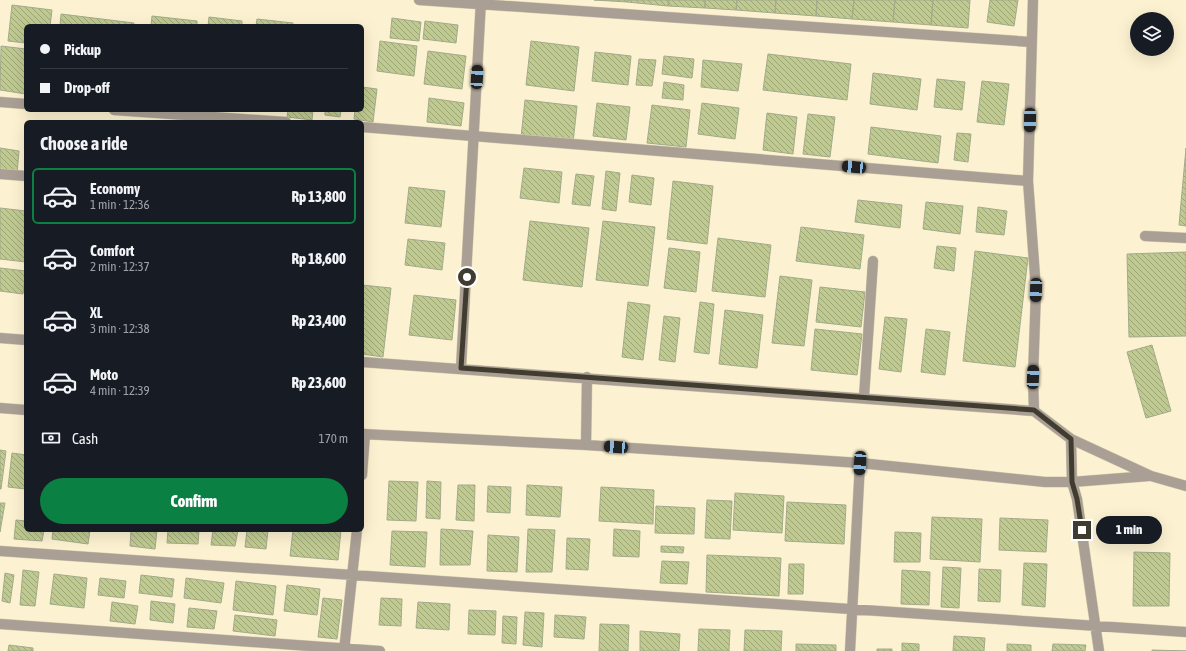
<!DOCTYPE html>
<meta charset="utf-8">
<style>
:root{--surface:#171b24;--page:#242831;--text:#f1f3f6;--muted:#9ea1a6;--line:#363941;--accent:#0b8043}
body{margin:0;font-family:"Asap Condensed",sans-serif;background:var(--page);color:var(--text);height:100vh;display:flex;flex-direction:column;font-size:15px;white-space:nowrap}
*{box-sizing:border-box;margin:0}
p{font-size:13px;color:var(--muted)}
.icon{flex:none;width:22px;height:22px;fill:none;stroke:currentColor;stroke-width:2;stroke-linecap:round;stroke-linejoin:round}
.map{position:relative;flex:1;overflow:hidden}
.drawer{position:absolute;left:24px;top:120px;width:340px;height:412px;display:flex;flex-direction:column;background:var(--surface);border-radius:6px;box-shadow:0 4px 16px #0002}
.drawer>*{flex:none}
.banner{position:absolute;left:24px;top:24px;width:340px;height:88px;border-radius:6px;box-shadow:0 4px 16px #0002;display:grid;align-content:center;height:88px;padding:0 16px;background:var(--surface)}
.controls{position:absolute;left:1130px;top:12px;display:grid;gap:8px}
.controls a{display:grid;place-items:center;width:44px;height:44px;border-radius:50%;background:var(--surface);box-shadow:0 4px 16px #0002;font-size:20px}
.end{position:absolute;width:18px;height:18px;margin:-9px;border:5px solid #403c2f;background:#fff;box-shadow:0 0 0 2px #fff}
.from{border-radius:50%}
.bubble{position:absolute;height:28px;border-radius:14px;background:var(--surface);box-shadow:0 4px 16px #0002;font-size:13px;font-weight:800;line-height:28px;text-align:center}
.car{position:absolute;width:12px;height:24px;margin:-12px -6px;border-radius:5px;box-shadow:0 0 3px 1px #0007;background:linear-gradient(#222 24%,#8ab4d8 0 40%,#222 0 76%,#8ab4d8 0 86%,#222 0)}
.banner b{display:flex;align-items:center;gap:14px;height:38px;font-size:15px}
.banner b+b{border-top:1px solid var(--line)}
.banner i{width:10px;height:10px;background:var(--text)}
ul{padding:0;list-style:none}
li{display:flex;align-items:center;gap:12px;height:56px;margin:0 8px 6px;padding:0 8px;border:2px solid transparent;border-radius:6px}
li div{flex:1}
li b{display:block;font-size:15px}
li em{font-style:normal;font-weight:800}
li.active{border-color:var(--accent)}
li>.icon{width:36px;height:36px;stroke-width:1.5}
h2{padding:0 16px;font-size:18px;line-height:48px}
.pay{display:flex;align-items:center;gap:10px;height:44px;padding:0 16px;font-size:15px}
.pay p{margin-inline-start:auto}
.primary-button{display:flex;gap:8px;margin-top:auto;padding:8px 16px}
.primary-button a{flex:1;height:46px;border-radius:24px;background:var(--accent);color:#fff;font-size:16px;font-weight:800;line-height:46px;text-align:center}
.map>svg:first-child{display:block}
</style>
<div class="map">
<svg width="1186" height="651" viewBox="0 0 1186 651">
<defs>
<pattern id="building-back-hatch" width="6" height="6" patternUnits="userSpaceOnUse"><rect width="6" height="6" fill="#bfca90"/><path d="M-1 5l2 2M0 0l6 6M5-1l2 2" fill="none" stroke="#9da576"/></pattern>
</defs>
<rect width="100%" height="100%" fill="#fcf2d1"/>
<path fill="url(#building-back-hatch)" stroke="#a3aa8a" d="M 594,0 L 628,0 L 627,2 Z
M 628,0 L 669,0 L 668,6 L 627,2 Z
M 669,0 L 705,0 L 705,8 L 668,6 Z
M 705,0 L 737,0 L 736,10 L 705,8 Z
M 737,0 L 776,0 L 775,13 L 736,10 Z
M 776,0 L 817,0 L 816,16 L 775,13 Z
M 817,0 L 854,0 L 852,19 L 816,16 Z
M 854,0 L 895,0 L 893,22 L 852,19 Z
M 895,0 L 933,0 L 931,25 L 893,22 Z
M 933,0 L 970,0 L 968,28 L 931,25 Z
M 990,0 L 1018,0 L 1014,26 L 987,22 Z
M 12,5 L 52,10 L 50,26 L 26,26 L 26,43 L 8,41 Z
M 61,14 L 134,23 L 134,26 L 60,26 Z
M 152,16 L 197,21 L 197,26 L 151,26 Z
M 209,17 L 242,21 L 242,26 L 208,26 Z
M 392,18 L 421,22 L 419,41 L 390,38 Z
M 257,19 L 293,23 L 293,26 L 256,26 Z
M 425,21 L 458,25 L 456,43 L 423,39 Z
M 380,41 L 417,46 L 414,76 L 377,71 Z
M 531,41 L 579,47 L 574,91 L 526,85 Z
M 1,46 L 26,49 L 26,94 L 0,90 Z
M 428,51 L 466,56 L 462,89 L 424,84 Z
M 595,52 L 631,56 L 628,85 L 592,81 Z
M 768,54 L 851,64 L 847,100 L 763,90 Z
M 664,56 L 694,59 L 692,78 L 662,74 Z
M 639,59 L 656,60 L 652,86 L 636,85 Z
M 703,60 L 742,64 L 738,91 L 701,87 Z
M 873,73 L 921,79 L 917,110 L 870,104 Z
M 937,79 L 965,82 L 962,110 L 934,107 Z
M 982,81 L 1009,84 L 1004,125 L 977,122 Z
M 664,82 L 684,85 L 683,100 L 662,98 Z
M 362,87 L 377,89 L 373,122 L 354,119 L 355,110 L 362,110 Z
M 429,98 L 464,103 L 461,126 L 427,122 Z
M 525,100 L 577,106 L 573,143 L 521,137 Z
M 597,103 L 630,107 L 626,140 L 593,136 Z
M 702,103 L 739,108 L 735,139 L 698,134 Z
M 652,105 L 690,110 L 686,147 L 647,143 Z
M 288,110 L 313,110 L 312,120 L 287,117 Z
M 325,110 L 341,110 L 340,117 L 325,115 Z
M 767,113 L 797,117 L 793,154 L 763,150 Z
M 808,114 L 835,117 L 830,157 L 803,154 Z
M 871,127 L 941,136 L 938,163 L 868,154 Z
M 957,133 L 971,134 L 968,162 L 954,160 Z
M 0,148 L 19,151 L 17,174 L 0,172 Z
M 1186,148 L 1186,226 L 1179,225 Z
M 524,168 L 562,172 L 559,203 L 520,198 Z
M 606,171 L 620,173 L 616,211 L 602,209 Z
M 576,174 L 594,176 L 590,206 L 572,204 Z
M 632,175 L 654,178 L 651,205 L 629,202 Z
M 673,181 L 713,186 L 707,244 L 667,239 Z
M 409,187 L 445,191 L 441,227 L 405,223 Z
M 858,200 L 902,205 L 900,228 L 855,222 Z
M 926,202 L 963,206 L 960,234 L 923,229 Z
M 978,207 L 1007,211 L 1004,235 L 976,232 Z
M 0,208 L 26,211 L 26,262 L 0,259 Z
M 530,221 L 589,228 L 582,287 L 523,280 Z
M 603,221 L 655,227 L 648,286 L 596,280 Z
M 801,227 L 864,235 L 860,269 L 796,261 Z
M 718,238 L 771,245 L 765,297 L 712,291 Z
M 408,239 L 445,243 L 442,270 L 405,265 Z
M 937,246 L 956,248 L 954,271 L 934,268 Z
M 669,248 L 700,252 L 696,292 L 664,288 Z
M 975,251 L 1028,258 L 1015,367 L 963,361 Z
M 1186,252 L 1186,336 L 1129,337 L 1127,254 Z
M 0,268 L 26,271 L 23,294 L 0,291 Z
M 780,276 L 812,280 L 804,346 L 772,343 Z
M 362,285 L 391,288 L 383,357 L 362,354 Z
M 820,287 L 865,292 L 861,327 L 816,322 Z
M 414,295 L 456,300 L 452,340 L 409,335 Z
M 628,302 L 650,305 L 643,360 L 622,357 Z
M 700,302 L 714,304 L 709,354 L 694,352 Z
M 725,310 L 763,315 L 757,368 L 719,364 Z
M 664,316 L 680,318 L 675,362 L 659,360 Z
M 885,317 L 907,319 L 901,372 L 879,369 Z
M 815,329 L 862,334 L 857,375 L 811,370 Z
M 926,329 L 950,332 L 945,375 L 921,372 Z
M 1152,345 L 1171,411 L 1146,418 L 1127,352 Z
M 0,450 L 6,451 L 1,489 L 0,489 Z
M 12,453 L 26,455 L 26,489 L 8,487 Z
M 389,481 L 418,482 L 416,521 L 387,520 Z
M 427,481 L 441,482 L 440,519 L 426,518 Z
M 458,485 L 475,485 L 474,521 L 456,520 Z
M 527,485 L 562,487 L 560,517 L 526,515 Z
M 488,486 L 511,487 L 510,513 L 487,512 Z
M 601,487 L 654,490 L 653,524 L 599,521 Z
M 735,493 L 784,496 L 782,533 L 733,530 Z
M 707,500 L 732,501 L 730,539 L 705,538 Z
M 787,502 L 846,505 L 844,544 L 785,541 Z
M 0,503 L 5,503 L 0,532 Z
M 656,506 L 695,508 L 694,534 L 655,533 Z
M 932,517 L 982,519 L 980,562 L 930,559 Z
M 1000,518 L 1048,520 L 1046,552 L 999,550 Z
M 16,520 L 26,521 L 26,530 L 44,530 L 42,541 L 14,539 Z
M 441,529 L 473,531 L 470,565 L 440,565 Z
M 528,529 L 555,530 L 552,572 L 526,572 Z
M 614,529 L 640,531 L 639,557 L 613,556 Z
M 53,530 L 90,530 L 88,544 L 52,539 Z
M 131,530 L 157,530 L 155,549 L 130,546 Z
M 168,530 L 199,530 L 198,544 L 167,543 Z
M 213,530 L 238,530 L 235,546 L 211,545 Z
M 247,530 L 268,530 L 266,549 L 245,547 Z
M 293,530 L 341,530 L 338,560 L 290,556 Z
M 392,531 L 427,532 L 425,567 L 390,565 Z
M 895,532 L 921,533 L 920,562 L 894,562 Z
M 488,535 L 519,537 L 517,572 L 487,571 Z
M 567,538 L 590,539 L 588,570 L 566,569 Z
M 661,546 L 684,547 L 683,553 L 661,552 Z
M 1134,552 L 1170,553 L 1169,606 L 1133,606 Z
M 707,555 L 781,558 L 779,596 L 706,592 Z
M 662,561 L 689,562 L 687,584 L 660,583 Z
M 1024,563 L 1047,564 L 1045,607 L 1022,605 Z
M 789,564 L 804,564 L 803,594 L 788,594 Z
M 943,567 L 961,568 L 959,608 L 941,607 Z
M 979,569 L 1001,570 L 1000,602 L 978,601 Z
M 23,570 L 39,572 L 35,606 L 20,605 Z
M 902,570 L 930,572 L 929,605 L 901,604 Z
M 5,573 L 14,575 L 10,603 L 2,601 Z
M 54,574 L 87,578 L 84,608 L 50,604 Z
M 141,575 L 174,579 L 172,597 L 139,593 Z
M 100,578 L 126,581 L 124,598 L 98,595 Z
M 186,578 L 224,583 L 221,603 L 184,598 Z
M 236,581 L 276,586 L 273,615 L 233,610 Z
M 287,585 L 320,589 L 317,615 L 284,611 Z
M 323,598 L 342,600 L 337,639 L 318,637 Z
M 381,598 L 402,599 L 401,626 L 379,625 Z
M 151,601 L 175,604 L 173,623 L 150,620 Z
M 112,602 L 138,606 L 135,624 L 110,621 Z
M 418,602 L 450,604 L 449,630 L 416,628 Z
M 189,608 L 217,611 L 214,629 L 187,627 Z
M 469,610 L 496,611 L 495,635 L 468,634 Z
M 525,612 L 544,613 L 542,647 L 523,645 Z
M 235,615 L 277,620 L 275,636 L 233,631 Z
M 555,615 L 586,617 L 584,639 L 554,637 Z
M 503,616 L 517,617 L 516,644 L 502,643 Z
M 600,624 L 629,625 L 628,651 L 599,651 Z
M 699,629 L 730,630 L 729,651 L 698,651 Z
M 745,630 L 782,631 L 781,651 L 744,651 Z
M 640,631 L 680,634 L 679,651 L 640,651 Z
M 954,636 L 985,638 L 984,651 L 953,651 Z
M 902,643 L 919,644 L 919,651 L 902,651 Z
M 796,644 L 836,645 L 836,651 L 796,651 Z
M 1007,644 L 1031,645 L 1031,651 L 1007,651 Z
M 1053,644 L 1086,645 L 1085,651 L 1052,651 Z
M 9,645 L 33,648 L 33,651 L 8,651 Z
M 877,649 L 892,649 L 892,651 L 877,651 Z
M 1152,650 L 1186,651 L 1152,651 Z"/>
<g fill="none" stroke-linecap="round" stroke-linejoin="round">
<g stroke="#d6ceb1" stroke-width="11">
<path id="minor" d="M 419,0 L 1031,42
M 1033,0 L 1028,181 L 1036,290 L 1033,377 L 1034,411
M 0,102 L 26,104
M 114,110 L 286,122
M 362,127 L 1028,181
M 0,174 L 26,176
M 1145,236 L 1186,238
M 0,338 L 26,340
M 362,362 L 1034,411 L 1071,439 L 1151,476 L 1186,486
M 461,368 L 481,0
M 864,397 L 873,261
M 0,408 L 26,410
M 362,434 L 586,445 L 860,463 L 1045,482 L 1072,482 L 1149,476
M 1071,439 L 1072,482 L 1077,499 L 1099,651
M 586,445 L 587,377
M 362,475 L 365,434
M 0,551 L 1186,632
M 0,624 L 380,651
M 344,651 L 357,530
M 850,651 L 860,463"/>
</g>
<use href="#minor" stroke="#aa9f94" stroke-width="10"/>
</g>
<g fill="none" stroke-linecap="round" stroke-linejoin="round">
<path stroke="#403c2f" stroke-width="5" d="M 467,277 L 461,368 L 1034,410 L 1071,439 L 1072,482 L 1077,499 L 1082,530"/>
</g>
</svg>
<div class="controls">
<a><svg class="icon" aria-label="layers" viewBox="0 0 24 24"><path d="M12 4l9 5-9 5-9-5zM3 14l9 5 9-5"/></svg></a>
</div>
<i class="end from" style="left:467px;top:277px"></i>
<i class="end" style="left:1082px;top:530px"></i>
<div class="bubble" style="left:1096px;top:516px;width:66px">1 min</div>
<i class="car" style="left:477px;top:77px;rotate:3deg"></i>
<i class="car" style="left:1030px;top:120px;rotate:181deg"></i>
<i class="car" style="left:854px;top:167px;rotate:275deg"></i>
<i class="car" style="left:1036px;top:290px;rotate:182deg"></i>
<i class="car" style="left:1033px;top:377px;rotate:2deg"></i>
<i class="car" style="left:616px;top:447px;rotate:274deg"></i>
<i class="car" style="left:860px;top:463px;rotate:184deg"></i>
<div class="banner">
<b><i class="from"></i>Pickup</b>
<b><i></i>Drop-off</b>
</div>
<section class="drawer">
<h2>Choose a ride</h2>
<ul>
<li class="active"><svg class="icon" aria-label="car" viewBox="0 0 24 24"><path d="M5 17H2v-5l4-1 3-4h7l3 4 3 1v5h-3M9 17h6M6 11h13"/><circle cx="7" cy="17" r="2"/><circle cx="17" cy="17" r="2"/></svg><div><b>Economy</b><p>1 min · 12:36</p></div><em>Rp 13,800</em></li>
<li><svg class="icon" aria-label="car" viewBox="0 0 24 24"><path d="M5 17H2v-5l4-1 3-4h7l3 4 3 1v5h-3M9 17h6M6 11h13"/><circle cx="7" cy="17" r="2"/><circle cx="17" cy="17" r="2"/></svg><div><b>Comfort</b><p>2 min · 12:37</p></div><em>Rp 18,600</em></li>
<li><svg class="icon" aria-label="car" viewBox="0 0 24 24"><path d="M5 17H2v-5l4-1 3-4h7l3 4 3 1v5h-3M9 17h6M6 11h13"/><circle cx="7" cy="17" r="2"/><circle cx="17" cy="17" r="2"/></svg><div><b>XL</b><p>3 min · 12:38</p></div><em>Rp 23,400</em></li>
<li><svg class="icon" aria-label="car" viewBox="0 0 24 24"><path d="M5 17H2v-5l4-1 3-4h7l3 4 3 1v5h-3M9 17h6M6 11h13"/><circle cx="7" cy="17" r="2"/><circle cx="17" cy="17" r="2"/></svg><div><b>Moto</b><p>4 min · 12:39</p></div><em>Rp 23,600</em></li>
</ul>
<div class="pay"><svg class="icon" aria-label="cash" viewBox="0 0 24 24"><path d="M3 7h18v10H3z"/><circle cx="12" cy="12" r="2"/></svg>Cash<p>170 m</p></div>
<div class="primary-button"><a>Confirm</a></div>
</section>
</div>
